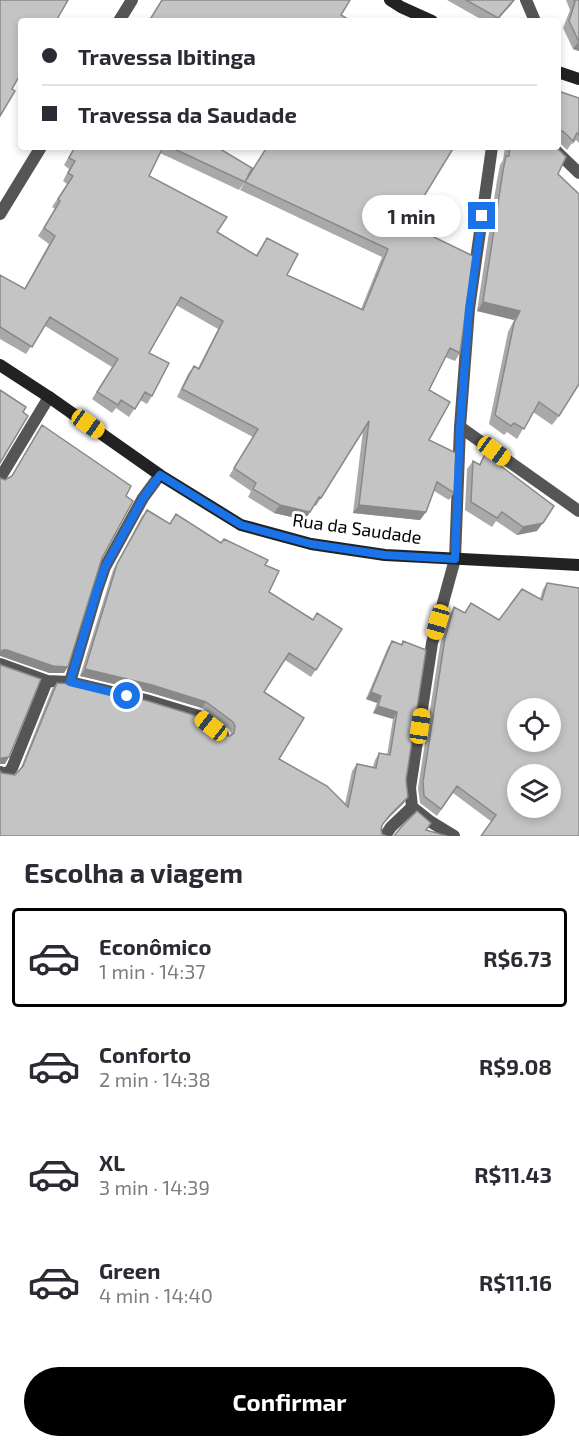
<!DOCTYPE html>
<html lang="pt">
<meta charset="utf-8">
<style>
:root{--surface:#fff;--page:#f7f7f7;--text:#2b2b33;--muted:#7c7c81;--line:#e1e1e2;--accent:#000}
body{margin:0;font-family:"Exo 2",sans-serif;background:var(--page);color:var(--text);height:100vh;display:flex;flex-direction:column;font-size:22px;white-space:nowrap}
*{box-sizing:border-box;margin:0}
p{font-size:20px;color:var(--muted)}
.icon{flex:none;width:33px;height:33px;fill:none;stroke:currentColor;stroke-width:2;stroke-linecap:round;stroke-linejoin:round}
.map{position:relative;height:836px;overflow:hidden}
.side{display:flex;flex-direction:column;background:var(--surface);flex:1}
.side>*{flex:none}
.banner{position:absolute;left:18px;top:18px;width:543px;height:132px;border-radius:6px;box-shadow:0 3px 9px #0003;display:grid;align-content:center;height:132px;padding:0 24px;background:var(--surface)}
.controls{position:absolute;left:507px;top:698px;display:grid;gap:12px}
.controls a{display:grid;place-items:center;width:54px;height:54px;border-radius:50%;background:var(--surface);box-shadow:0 3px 9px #0003;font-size:30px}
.end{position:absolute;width:27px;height:27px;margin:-14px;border:8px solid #1a73e8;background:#fff;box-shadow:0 0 0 3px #fff}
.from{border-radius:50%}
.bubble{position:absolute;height:42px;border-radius:21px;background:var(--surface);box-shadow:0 3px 9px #0003;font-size:20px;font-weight:700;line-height:42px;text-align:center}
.car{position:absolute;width:18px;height:36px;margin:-18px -9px;border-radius:8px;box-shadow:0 0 4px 2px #0007;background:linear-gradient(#f5c518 24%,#345 0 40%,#f5c518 0 76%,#345 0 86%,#f5c518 0)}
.banner b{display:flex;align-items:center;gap:21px;height:57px;font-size:22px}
.banner b+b{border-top:2px solid var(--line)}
.banner i{width:15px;height:15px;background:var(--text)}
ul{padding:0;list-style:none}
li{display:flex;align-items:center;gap:18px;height:99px;margin:0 12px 9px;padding:0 12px;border:3px solid transparent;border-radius:6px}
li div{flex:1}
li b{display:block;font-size:22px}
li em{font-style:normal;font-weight:700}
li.on{border-color:var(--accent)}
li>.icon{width:54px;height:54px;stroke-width:1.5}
h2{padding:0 24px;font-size:27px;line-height:72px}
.button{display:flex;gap:12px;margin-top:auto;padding:12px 24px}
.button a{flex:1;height:69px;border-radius:36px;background:var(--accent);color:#fff;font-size:24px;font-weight:700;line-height:69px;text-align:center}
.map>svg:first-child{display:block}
</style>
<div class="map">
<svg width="579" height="836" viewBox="0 0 579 836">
<rect width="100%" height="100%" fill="#fff"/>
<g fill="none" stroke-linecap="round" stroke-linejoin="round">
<path stroke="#555" stroke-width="12" d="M 460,427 L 469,309 L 492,147
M 0,664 L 47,681 L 70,682 L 146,700 L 199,716 L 223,735
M 0,772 L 7,774 L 12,768 L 47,681"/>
<path stroke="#555" stroke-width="12" d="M 526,0 L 535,21
M 119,21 L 132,0
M 552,147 L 579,173
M 0,214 L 41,147
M 460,427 L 579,511
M 0,478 L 49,397
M 70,682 L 97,590 L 105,567 L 143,498 L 160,475
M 412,807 L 410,788 L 432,643 L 455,559 L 460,427
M 412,807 L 431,822 L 454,836
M 385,836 L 391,827 L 412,807"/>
<path stroke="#222" stroke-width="12" d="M 390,0 L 401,7 L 432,21
M 558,72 L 579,79
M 0,365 L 49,397 L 160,475 L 241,525 L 311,544 L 385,555 L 579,565"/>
</g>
<path fill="#a9a9a9" d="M 447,0 L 514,0 L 497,21 L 484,21 Z
M 566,0 L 579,0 L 579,51 L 573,49 L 563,28 L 570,10 Z
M 558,91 L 579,98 L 579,143 L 576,140 L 573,144 L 572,143 L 567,150 L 558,141 Z
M 74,147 L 217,147 L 245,182 L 239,190 L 160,153 L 149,176 L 217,232 L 256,255 L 267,238 L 287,275 L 361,309 L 382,257 L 240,190 L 267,147 L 454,147 L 407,224 L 460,353 L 455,361 L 445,357 L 429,390 L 429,440 L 454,493 L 449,500 L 434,491 L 426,512 L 420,520 L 353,513 L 363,430 L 321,498 L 316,506 L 314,505 L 305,520 L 274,513 L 248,497 L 251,491 L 229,476 L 253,437 L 177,397 L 188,374 L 194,366 L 198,368 L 218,329 L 176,305 L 149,353 L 152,396 L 147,404 L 140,400 L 129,417 L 116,408 L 112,413 L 92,399 L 112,367 L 45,326 L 26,354 L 0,339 L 0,275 L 24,289 L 49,244 L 38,236 L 55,209 L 52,207 L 67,184 L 63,181 L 69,169 L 64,165 Z
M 505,147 L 556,147 L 558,174 L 559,416 L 552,425 L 533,412 L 517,439 L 507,432 L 504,435 L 489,424 L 508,332 L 514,320 L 477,311 L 497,180 L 500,165 L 503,160 Z
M 485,454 L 537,531 L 517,535 L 496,521 L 492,527 L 465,510 L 467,469 L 473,461 L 479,464 Z
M 147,510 L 169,524 L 176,514 L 221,543 L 265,565 L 269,592 L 313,619 L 342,629 L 311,677 L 285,660 L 264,692 L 279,759 L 345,804 L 352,771 L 357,764 L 373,767 L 375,760 L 379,753 L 387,755 L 393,719 L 373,713 L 377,703 L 366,699 L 388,647 L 392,641 L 401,644 L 403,641 L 406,780 L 408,797 L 403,804 L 382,825 L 381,830 L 382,834 L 2,773 L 15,775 L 20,770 L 52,689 L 57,683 L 226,736 L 230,736 L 231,733 L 229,729 L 202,708 L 148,692 L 80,676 L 113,570 L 142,516 Z
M 547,583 L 579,836 L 492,822 L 453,793 L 437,816 L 420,803 L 418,788 L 440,645 L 450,614 L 454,607 L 464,613 L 471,603 L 499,620 L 540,599 L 543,589 Z"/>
<path fill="#898989" d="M 514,0 L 511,5 L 496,21 L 498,18 Z
M 579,41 L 579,51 L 573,49 Z
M 483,302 L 520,311 L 514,320 L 477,311 Z
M 280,505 L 310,512 L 305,520 L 274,513 Z
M 359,505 L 426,512 L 420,520 L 353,513 Z
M 543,523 L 537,531 L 517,535 L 523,527 Z
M 3,650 L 7,650 L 68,667 L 64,673 L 49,673 L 0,656 L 0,652 Z
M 85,669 L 152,685 L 206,702 L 202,708 L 148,692 L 80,676 Z
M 371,692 L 381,696 L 377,703 L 366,699 Z
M 378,706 L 397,712 L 393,719 L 373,713 Z
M 9,757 L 5,764 L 0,764 L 0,760 L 2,758 Z
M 408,797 L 403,804 L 385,821 L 390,815 Z"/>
<path fill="#c4c4c4" stroke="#898989" stroke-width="1.5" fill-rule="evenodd" d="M 0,0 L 68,0 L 56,21 L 21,21 L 21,73 L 12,89 L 15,91 L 0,116 Z
M 162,0 L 350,0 L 341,15 L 351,21 L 149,21 Z
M 466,0 L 514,0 L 498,18 Z
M 574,0 L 579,0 L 579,42 L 569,21 L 575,2 Z
M 558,91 L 579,98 L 579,135 L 577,133 L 573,141 L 564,132 L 560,130 L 558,130 Z
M 75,147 L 163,147 L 149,176 L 227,217 L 217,232 L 257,256 L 267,238 L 298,254 L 287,275 L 363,310 L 388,249 L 245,182 L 267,147 L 454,147 L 407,224 L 473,256 L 460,353 L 450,348 L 429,390 L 450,402 L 429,440 L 456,453 L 454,493 L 437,482 L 426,512 L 359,505 L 369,421 L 321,498 L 319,497 L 310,512 L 280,505 L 253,489 L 256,483 L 234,468 L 258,429 L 182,389 L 194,366 L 199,369 L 223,321 L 181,297 L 149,353 L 169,363 L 152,396 L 145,392 L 135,409 L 121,400 L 118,405 L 97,392 L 118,359 L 50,317 L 32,347 L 0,327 L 0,275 L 25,289 L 55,236 L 44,228 L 60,201 L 58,199 L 73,176 L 68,173 L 75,161 L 69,158 Z
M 170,147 L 217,147 L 252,168 L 245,182 Z
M 510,147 L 556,147 L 566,157 L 558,174 L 579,194 L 579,384 L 559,416 L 539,402 L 524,429 L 514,423 L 511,426 L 495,415 L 514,323 L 520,311 L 483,302 L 503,171 L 506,156 L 509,156 Z
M 0,390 L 26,407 L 23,412 L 28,416 L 0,463 Z
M 42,425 L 131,486 L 126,496 L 133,501 L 102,558 L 68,667 L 53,666 L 7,650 L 3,650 L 0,652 L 0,478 L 5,480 L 12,476 Z
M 485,454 L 554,506 L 543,523 L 523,527 L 502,512 L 497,518 L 471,502 L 473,461 L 480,465 Z
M 147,510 L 170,524 L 176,514 L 221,543 L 224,539 L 268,560 L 265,565 L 279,571 L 269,592 L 313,620 L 317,613 L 342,629 L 316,670 L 289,653 L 264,692 L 304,718 L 279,759 L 327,786 L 348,807 L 357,764 L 376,768 L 379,753 L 390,755 L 397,712 L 378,706 L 381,696 L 371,692 L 392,641 L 402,645 L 403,641 L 426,650 L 406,780 L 408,797 L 390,815 L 382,825 L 381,830 L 382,834 L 386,836 L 0,836 L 0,771 L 2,773 L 15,775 L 23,766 L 57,683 L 73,684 L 148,701 L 200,717 L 226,736 L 230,736 L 234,733 L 235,726 L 233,722 L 206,702 L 152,685 L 85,669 L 117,564 Z
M 547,583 L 579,588 L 579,836 L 481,836 L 496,815 L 457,786 L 441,809 L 424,796 L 423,782 L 445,638 L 454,607 L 465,613 L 471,603 L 499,620 L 522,589 L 542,600 ZM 518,708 L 550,708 L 550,741 L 518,741 ZM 518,774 L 550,774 L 550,807 L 518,807 Z
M 0,664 L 1,665 L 41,679 L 9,757 L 2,758 L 0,760 Z
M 417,811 L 431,823 L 426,830 L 447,836 L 394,836 L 402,826 Z"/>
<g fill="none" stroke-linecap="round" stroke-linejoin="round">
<path stroke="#1a73e8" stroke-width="8" d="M 127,696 L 70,682 L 97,590 L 105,567 L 143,498 L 160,475 L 241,525 L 311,544 L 385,555 L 455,559 L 460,427 L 469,309 L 482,216"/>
</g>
<g text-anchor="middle" stroke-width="6" stroke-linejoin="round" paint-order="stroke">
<g font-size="18" fill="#000" stroke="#fff">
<text transform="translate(357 529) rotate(8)" y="6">Rua da Saudade</text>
</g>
</g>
</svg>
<div class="controls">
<a><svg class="icon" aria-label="locate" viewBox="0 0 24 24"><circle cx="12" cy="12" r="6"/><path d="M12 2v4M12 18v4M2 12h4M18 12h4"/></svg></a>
<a><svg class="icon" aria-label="layers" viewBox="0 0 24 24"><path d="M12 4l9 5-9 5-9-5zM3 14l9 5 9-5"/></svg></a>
</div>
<i class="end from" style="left:127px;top:696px"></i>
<i class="end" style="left:482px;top:216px"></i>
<div class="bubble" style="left:362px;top:195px;width:99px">1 min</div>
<i class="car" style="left:88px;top:424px;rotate:125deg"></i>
<i class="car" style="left:494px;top:451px;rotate:126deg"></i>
<i class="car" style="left:438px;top:622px;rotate:196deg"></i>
<i class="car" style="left:211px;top:726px;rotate:308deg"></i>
<i class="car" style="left:420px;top:726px;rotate:8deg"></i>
<div class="banner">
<b><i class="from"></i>Travessa Ibitinga</b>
<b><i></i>Travessa da Saudade</b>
</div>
</div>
<section class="side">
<h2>Escolha a viagem</h2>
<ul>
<li class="on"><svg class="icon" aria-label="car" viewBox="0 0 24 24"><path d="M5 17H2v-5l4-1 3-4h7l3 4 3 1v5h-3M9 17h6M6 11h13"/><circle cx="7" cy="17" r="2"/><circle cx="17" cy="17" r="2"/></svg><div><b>Econômico</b><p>1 min · 14:37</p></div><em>R$6.73</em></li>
<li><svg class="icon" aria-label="car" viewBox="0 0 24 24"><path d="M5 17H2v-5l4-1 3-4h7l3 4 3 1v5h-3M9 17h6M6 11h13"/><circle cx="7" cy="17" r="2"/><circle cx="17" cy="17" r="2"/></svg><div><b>Conforto</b><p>2 min · 14:38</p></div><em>R$9.08</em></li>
<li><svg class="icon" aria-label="car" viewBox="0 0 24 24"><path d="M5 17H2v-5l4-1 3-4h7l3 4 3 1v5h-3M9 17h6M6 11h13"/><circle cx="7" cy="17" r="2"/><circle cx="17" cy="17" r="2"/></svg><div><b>XL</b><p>3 min · 14:39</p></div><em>R$11.43</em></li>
<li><svg class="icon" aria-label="car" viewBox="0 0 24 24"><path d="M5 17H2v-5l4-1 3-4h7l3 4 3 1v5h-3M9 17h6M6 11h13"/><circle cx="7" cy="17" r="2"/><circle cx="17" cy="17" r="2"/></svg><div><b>Green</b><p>4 min · 14:40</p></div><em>R$11.16</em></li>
</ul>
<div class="button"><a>Confirmar</a></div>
</section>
